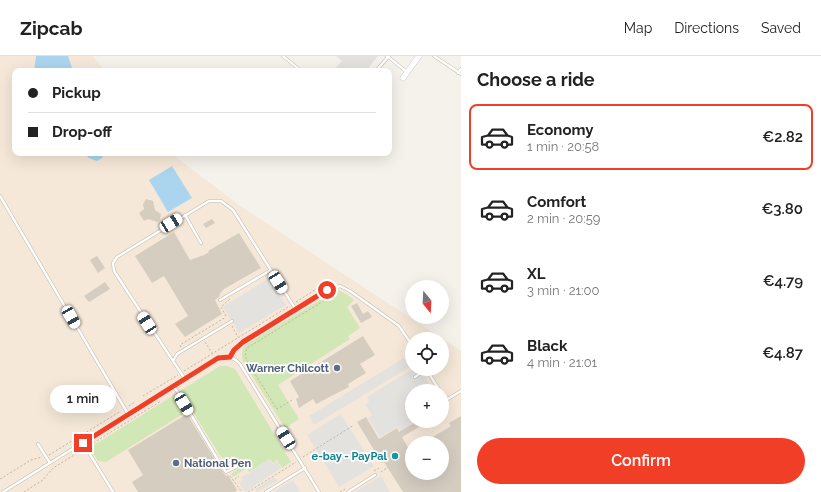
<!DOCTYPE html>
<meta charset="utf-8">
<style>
:root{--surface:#fff;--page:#f2f2f2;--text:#222;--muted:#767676;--line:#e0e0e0;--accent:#f03e27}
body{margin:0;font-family:Raleway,sans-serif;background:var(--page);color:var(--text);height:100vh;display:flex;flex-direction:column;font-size:15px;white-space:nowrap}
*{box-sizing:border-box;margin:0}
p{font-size:13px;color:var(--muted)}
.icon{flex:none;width:22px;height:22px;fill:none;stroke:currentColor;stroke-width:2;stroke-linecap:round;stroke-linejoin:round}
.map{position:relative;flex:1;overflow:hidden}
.panel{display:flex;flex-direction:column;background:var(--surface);width:360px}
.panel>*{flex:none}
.guide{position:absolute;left:12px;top:12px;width:380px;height:88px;border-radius:8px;box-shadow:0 4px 16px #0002;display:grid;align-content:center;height:88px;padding:0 16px;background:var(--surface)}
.needle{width:26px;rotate:162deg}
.fabs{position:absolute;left:405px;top:224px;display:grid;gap:8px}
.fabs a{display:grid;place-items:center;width:44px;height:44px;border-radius:50%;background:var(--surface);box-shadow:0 4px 16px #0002;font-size:20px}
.end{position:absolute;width:18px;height:18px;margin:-9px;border:5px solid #f03e27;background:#fff;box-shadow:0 0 0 2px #fff}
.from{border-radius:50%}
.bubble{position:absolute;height:28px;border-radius:14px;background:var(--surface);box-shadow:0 4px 16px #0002;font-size:13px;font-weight:600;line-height:28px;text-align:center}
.car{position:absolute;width:12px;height:24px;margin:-12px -6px;border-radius:5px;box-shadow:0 0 3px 1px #0007;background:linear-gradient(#fff 24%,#345 0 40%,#fff 0 76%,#345 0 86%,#fff 0)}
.guide b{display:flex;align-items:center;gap:14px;height:38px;font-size:15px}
.guide b+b{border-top:1px solid var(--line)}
.guide i{width:10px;height:10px;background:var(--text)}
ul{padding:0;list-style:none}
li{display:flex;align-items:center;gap:12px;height:66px;margin:0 8px 6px;padding:0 8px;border:2px solid transparent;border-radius:8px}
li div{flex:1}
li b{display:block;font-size:15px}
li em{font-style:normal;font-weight:600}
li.current{border-color:var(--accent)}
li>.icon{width:36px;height:36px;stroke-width:1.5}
h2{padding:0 16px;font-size:18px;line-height:48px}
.cta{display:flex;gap:8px;margin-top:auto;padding:8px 16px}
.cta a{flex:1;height:46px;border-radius:24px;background:var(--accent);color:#fff;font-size:16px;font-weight:600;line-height:46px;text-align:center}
header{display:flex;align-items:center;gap:24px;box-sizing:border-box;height:56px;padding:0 20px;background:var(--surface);border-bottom:1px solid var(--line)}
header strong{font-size:19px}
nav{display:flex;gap:22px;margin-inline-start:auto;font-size:14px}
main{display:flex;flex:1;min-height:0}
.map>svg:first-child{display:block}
</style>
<header>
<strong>Zipcab</strong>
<nav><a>Map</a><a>Directions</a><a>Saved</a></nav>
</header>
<main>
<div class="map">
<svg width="461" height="436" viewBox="0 0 461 436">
<rect width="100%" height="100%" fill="#f5f1eb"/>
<path fill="#f5e8d8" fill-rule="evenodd" d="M 0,0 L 93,0 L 105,15 L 15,15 L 15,97 L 173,97 L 177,102 L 243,152 L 461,295 L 461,436 L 0,436 ZM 412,283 L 442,283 L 442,313 L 412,313 ZM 412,335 L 442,335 L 442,365 L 412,365 ZM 412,387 L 442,387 L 442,417 L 412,417 Z"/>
<path fill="#d2e7b6" d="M 337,234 L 348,239 L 354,244 L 347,251 L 360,272 L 348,280 L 350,283 L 278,329 L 299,363 L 285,372 L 244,307 C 241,301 241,295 245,289 Z
M 220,310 L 227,310 L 235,313 L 291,406 L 282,412 L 277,404 L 273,407 L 270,403 L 249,416 L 247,412 L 233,421 L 231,418 L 239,412 L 232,400 L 225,403 L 221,401 L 180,335 Z
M 174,339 L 177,341 L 186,356 L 106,406 L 98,405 L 91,394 L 91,391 Z"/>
<path fill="#e4e2df" d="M 336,0 L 378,0 L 366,15 L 333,15 L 342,5 Z
M 269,222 L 286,249 L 239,277 L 223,251 Z
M 404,302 L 410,311 L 314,369 L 309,360 Z
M 412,313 L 420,313 L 433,335 L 412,335 L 412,365 L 415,365 L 400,375 L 397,371 L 380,381 L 368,362 L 372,359 L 365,349 L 369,345 L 367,341 Z
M 341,358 L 374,410 L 339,431 L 307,379 Z
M 270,403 L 273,408 L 277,405 L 281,412 L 245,436 L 239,427 L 243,424 L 241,422 Z
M 381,420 L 390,436 L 355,436 Z
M 274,421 L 277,425 L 257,436 L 255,433 Z
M 293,424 L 300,436 L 273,436 Z"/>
<path fill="#abd5ee" d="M 36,0 L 68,0 L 73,15 L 34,15 Z
M 84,97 L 104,97 L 102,102 L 97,105 L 89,102 Z
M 172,110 L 192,142 L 168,156 L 149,124 Z"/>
<path fill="#d6cdc1" d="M 146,143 L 153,145 L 155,154 L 161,158 L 160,164 L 157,166 L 148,163 L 144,165 L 139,157 L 144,153 L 143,148 Z
M 212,163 L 215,167 L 206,172 L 203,168 Z
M 174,176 L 190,204 L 204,199 L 209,196 L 208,195 L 239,177 L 261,212 L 224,233 L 219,239 L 220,240 L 215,244 L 222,258 L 185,281 L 175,268 L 188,260 L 164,220 L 152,227 L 135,200 Z
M 97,200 L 105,212 L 98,217 L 90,204 Z
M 105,226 L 110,233 L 89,246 L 84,240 Z
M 357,247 L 363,258 L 368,255 L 372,261 L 361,267 L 351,250 Z
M 363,280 L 375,299 L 360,308 L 366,317 L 348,328 L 349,331 L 316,348 L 313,343 L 299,352 L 296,343 L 299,341 L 290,325 Z
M 187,358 L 219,410 L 226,420 L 228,419 L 237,434 L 235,436 L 138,436 L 132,426 L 143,419 L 128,394 Z
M 461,360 L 461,436 L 403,436 L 384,406 L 382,407 L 357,366 L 366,361 L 379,383 L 397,372 L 399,376 L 417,365 L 429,365 L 402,381 L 410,395 L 412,394 L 412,417 L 442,417 L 442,387 L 423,387 L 451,370 L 449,367 Z"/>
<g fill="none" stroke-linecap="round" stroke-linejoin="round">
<g stroke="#c0b9ae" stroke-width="3.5">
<path id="lane" d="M 283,0 L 301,15
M 387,0 L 407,16
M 434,0 L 461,18
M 376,15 L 389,0
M 458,17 L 461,13
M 0,140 L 128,358
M 185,159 L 201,187
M 220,244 L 271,214
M 231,301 L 234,294 L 243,286 L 327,234 L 340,230 L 350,235 L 399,270 L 412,289
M 173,305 L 114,215 L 113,207 L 117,201 L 209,145 L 221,145 L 233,154 L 296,254
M 426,313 L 440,335
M 415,321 L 426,313
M 185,323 L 173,305 L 177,298 L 232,265
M 173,330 L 177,335 L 221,409 L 226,416 L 236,411 L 231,403 L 221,409
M 442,338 L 446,344 L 461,335
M 83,387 L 113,436
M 38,388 L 50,407
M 3,436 L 218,303 C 228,300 234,301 240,308 L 319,436
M 266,436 L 305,412
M 348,436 L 375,419"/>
</g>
<g stroke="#c0b9ae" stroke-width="6">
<path id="street" d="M 403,22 L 419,0"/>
</g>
<path stroke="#c1b4a0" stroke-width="1" stroke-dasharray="2 2" stroke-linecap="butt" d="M 296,246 L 321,230
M 226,260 L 221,251 L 231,242
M 232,270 L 238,281
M 205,286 L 212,297
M 181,291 L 180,289 L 226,261
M 184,315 L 288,251
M 143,340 L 178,319
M 292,344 L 277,353 L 248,307 C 245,301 245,298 247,292 L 330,241
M 129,350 L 135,346
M 90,389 L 161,345
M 49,399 L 121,355
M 303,401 L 354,369
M 374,415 L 379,412
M 381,416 L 388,411
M 230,420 L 242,436
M 0,423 L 31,404 L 42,401
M 235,423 L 239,420
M 24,436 L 43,424 L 53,412 L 82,394
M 248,436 L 296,406
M 340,436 L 345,433"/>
<use href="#lane" stroke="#fff" stroke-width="2.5"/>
<use href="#street" stroke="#fff" stroke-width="5.5"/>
</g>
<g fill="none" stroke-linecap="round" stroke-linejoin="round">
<path stroke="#f03e27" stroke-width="5" d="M 83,387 L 218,302 L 230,301 L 234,294 L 243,286 L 327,234"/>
</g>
<g fill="#5c6f8a" stroke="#fff" stroke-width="1.5">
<circle cx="337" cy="312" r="4"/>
<circle cx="176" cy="407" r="4"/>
</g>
<circle fill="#0f9aa8" stroke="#fff" stroke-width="1.5" cx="395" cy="400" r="4"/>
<g text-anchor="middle" stroke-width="3.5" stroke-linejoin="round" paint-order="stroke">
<g font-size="11" font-weight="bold" fill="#4e5e75" stroke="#fff" text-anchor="end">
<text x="329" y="316">Warner Chilcott</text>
<text x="184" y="411" text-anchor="start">National Pen</text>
</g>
<g font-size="11" font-weight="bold" fill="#0d838f" stroke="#fff" text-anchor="end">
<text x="387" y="404">e-bay - PayPal</text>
</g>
</g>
</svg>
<div class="fabs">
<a><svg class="needle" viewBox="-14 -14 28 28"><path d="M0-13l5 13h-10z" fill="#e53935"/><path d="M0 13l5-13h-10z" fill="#767676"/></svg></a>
<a><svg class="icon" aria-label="locate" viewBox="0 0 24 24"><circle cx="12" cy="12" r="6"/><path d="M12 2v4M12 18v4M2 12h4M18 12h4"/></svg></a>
<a>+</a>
<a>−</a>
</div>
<i class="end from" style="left:327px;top:234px"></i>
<i class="end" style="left:83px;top:387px"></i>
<div class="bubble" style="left:50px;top:329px;width:66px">1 min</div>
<i class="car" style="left:171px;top:167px;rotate:58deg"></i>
<i class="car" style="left:278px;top:226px;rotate:148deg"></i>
<i class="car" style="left:71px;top:261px;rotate:150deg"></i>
<i class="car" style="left:147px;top:267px;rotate:327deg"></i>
<i class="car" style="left:184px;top:348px;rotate:149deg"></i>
<i class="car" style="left:286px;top:382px;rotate:328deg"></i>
<div class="guide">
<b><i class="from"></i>Pickup</b>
<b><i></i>Drop-off</b>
</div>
</div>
<section class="panel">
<h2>Choose a ride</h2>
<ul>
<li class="current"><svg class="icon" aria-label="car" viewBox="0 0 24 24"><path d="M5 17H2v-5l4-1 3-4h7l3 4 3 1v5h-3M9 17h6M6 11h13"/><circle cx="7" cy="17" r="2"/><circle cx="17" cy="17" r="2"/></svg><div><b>Economy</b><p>1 min · 20:58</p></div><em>€2.82</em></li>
<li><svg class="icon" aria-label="car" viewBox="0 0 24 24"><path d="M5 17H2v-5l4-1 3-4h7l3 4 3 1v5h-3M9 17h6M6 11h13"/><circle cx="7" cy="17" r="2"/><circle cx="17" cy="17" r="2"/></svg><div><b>Comfort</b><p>2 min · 20:59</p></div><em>€3.80</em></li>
<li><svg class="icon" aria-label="car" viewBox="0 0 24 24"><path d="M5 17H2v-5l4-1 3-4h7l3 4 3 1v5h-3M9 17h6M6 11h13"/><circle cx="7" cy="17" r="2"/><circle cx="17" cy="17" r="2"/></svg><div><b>XL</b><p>3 min · 21:00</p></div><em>€4.79</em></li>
<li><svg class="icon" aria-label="car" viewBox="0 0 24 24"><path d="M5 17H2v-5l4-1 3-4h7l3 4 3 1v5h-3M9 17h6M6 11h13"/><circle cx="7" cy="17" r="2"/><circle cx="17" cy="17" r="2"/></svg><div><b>Black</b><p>4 min · 21:01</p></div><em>€4.87</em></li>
</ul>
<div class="cta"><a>Confirm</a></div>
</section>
</main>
